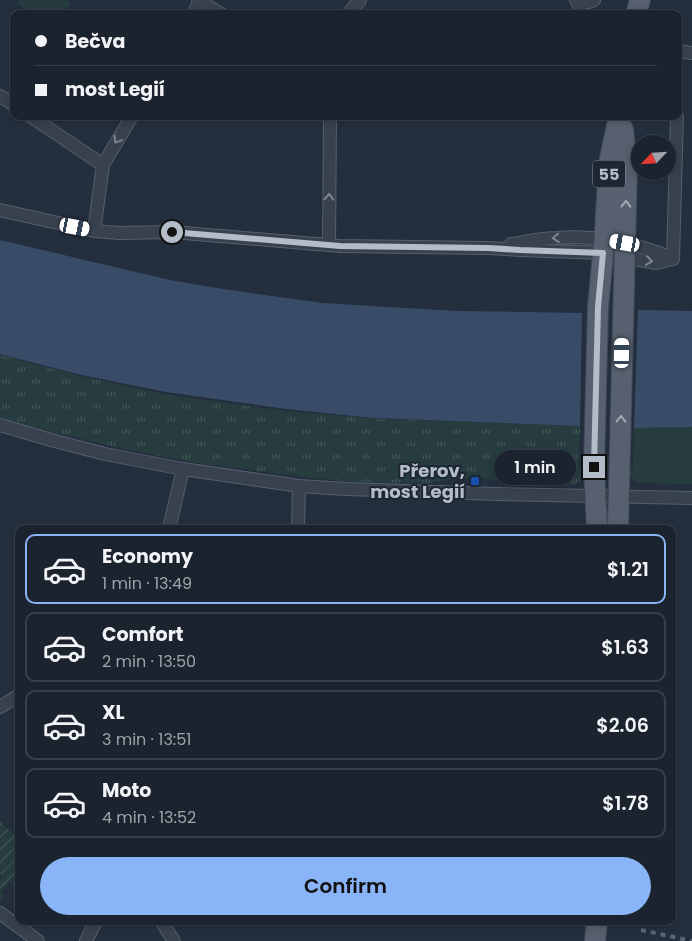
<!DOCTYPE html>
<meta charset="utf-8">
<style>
:root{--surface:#1b232e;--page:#282f3a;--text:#f1f3f6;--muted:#a0a4aa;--line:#39404a;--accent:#8ab4f8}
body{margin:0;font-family:Poppins,sans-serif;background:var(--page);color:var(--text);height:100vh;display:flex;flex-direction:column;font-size:19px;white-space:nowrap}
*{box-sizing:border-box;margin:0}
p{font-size:16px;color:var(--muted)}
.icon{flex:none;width:28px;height:28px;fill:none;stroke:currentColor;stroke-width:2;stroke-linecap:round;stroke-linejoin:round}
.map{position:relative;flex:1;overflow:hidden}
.side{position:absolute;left:15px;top:525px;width:661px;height:400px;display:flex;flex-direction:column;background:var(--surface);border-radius:10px;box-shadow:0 2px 8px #0003,0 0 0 1px var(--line)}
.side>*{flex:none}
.guide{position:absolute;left:10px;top:10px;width:672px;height:110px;border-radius:10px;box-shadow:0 2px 8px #0003,0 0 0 1px var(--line);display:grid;align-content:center;height:110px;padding:0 25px;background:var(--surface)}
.needle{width:32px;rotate:245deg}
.controls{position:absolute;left:631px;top:135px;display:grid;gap:10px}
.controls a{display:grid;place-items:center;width:45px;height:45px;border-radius:50%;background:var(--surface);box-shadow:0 2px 8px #0003,0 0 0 1px var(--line);font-size:25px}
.end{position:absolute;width:22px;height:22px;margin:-11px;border:6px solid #b4bcc9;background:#111;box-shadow:0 0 0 2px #111}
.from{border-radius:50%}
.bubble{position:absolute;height:35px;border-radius:18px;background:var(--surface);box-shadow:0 2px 8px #0003,0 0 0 1px var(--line);font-size:16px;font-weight:600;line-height:35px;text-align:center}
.car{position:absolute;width:15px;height:30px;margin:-15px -8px;border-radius:6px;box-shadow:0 0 4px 1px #0007;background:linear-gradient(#fff 24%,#345 0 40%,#fff 0 76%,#345 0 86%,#fff 0)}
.guide b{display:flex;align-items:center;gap:18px;height:48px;font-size:19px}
.guide b+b{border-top:1px solid var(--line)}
.guide i{width:12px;height:12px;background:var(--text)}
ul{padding:9px 0 0;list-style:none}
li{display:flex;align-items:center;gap:15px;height:70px;margin:0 10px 8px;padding:0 15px;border:2px solid var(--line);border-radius:10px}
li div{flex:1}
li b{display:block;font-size:19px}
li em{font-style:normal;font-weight:600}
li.on{border-color:var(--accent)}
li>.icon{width:45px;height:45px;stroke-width:1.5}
.primary-button{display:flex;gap:10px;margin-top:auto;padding:10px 25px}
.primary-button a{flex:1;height:58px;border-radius:30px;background:var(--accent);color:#111;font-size:20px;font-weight:600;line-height:58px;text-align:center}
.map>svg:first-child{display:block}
</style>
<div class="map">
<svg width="692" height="941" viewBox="0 0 692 941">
<defs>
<pattern id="park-tufts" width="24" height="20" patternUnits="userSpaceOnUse" patternTransform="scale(1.25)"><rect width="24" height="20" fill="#263c3f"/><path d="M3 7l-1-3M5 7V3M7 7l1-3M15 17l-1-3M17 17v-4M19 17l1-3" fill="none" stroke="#435659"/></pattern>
<pattern id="garden-furrows" width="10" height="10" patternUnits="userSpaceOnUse" patternTransform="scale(1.25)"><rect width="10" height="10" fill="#263c3f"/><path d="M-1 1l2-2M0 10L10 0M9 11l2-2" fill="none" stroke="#435659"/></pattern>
</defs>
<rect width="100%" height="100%" fill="#242f3e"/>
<path fill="#263c3f" d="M 19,0 L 66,0 L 71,3 L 64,14 L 33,14 L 17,3 Z
M 692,427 L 692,484 L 640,483 C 632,480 628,477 627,468 L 633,468 L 634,428 Z"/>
<path fill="url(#park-tufts)" d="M 0,355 L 76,375 L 168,395 L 285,411 L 379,419 L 580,426 L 579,467 L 587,468 L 585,473 L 579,482 L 574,485 L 566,486 L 518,485 L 484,478 L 456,478 L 430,483 L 353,482 L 302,477 L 191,462 L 124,449 L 28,426 L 0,417 Z"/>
<path fill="url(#garden-furrows)" d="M 0,821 L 19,840 L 19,891 L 9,882 L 1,893 L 4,895 L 0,900 L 0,881 L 3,877 L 0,874 Z"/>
<path fill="#394c67" d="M 0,240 L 170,280 L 223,289 L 322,303 L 457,311 L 583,313 L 644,310 L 692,311 L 692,427 L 634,428 L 373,418 L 286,409 L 166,392 L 77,374 L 0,354 Z"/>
<path fill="#242f3e" d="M 638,307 L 634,430 L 580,429 L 582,310 Z"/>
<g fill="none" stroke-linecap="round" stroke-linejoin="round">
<g stroke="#565f6c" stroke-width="14">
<path id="minor" d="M 198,0 L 221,14
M 576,0 L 579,5 L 594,0
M 193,14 L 201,0
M 348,14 L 360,0
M 679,51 L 692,53
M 0,96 L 14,105
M 30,116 L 103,165
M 0,210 L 94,231 L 119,233 L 172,232 L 340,246 L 488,248 L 521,250 L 603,253 L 656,263 L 673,259
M 94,231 L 103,165 L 132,116
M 511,244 C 526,242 541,238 556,238 C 594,235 640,243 673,259
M 329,245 L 330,116
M 673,259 L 677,116
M 0,425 L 51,440 L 105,454 L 183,469 L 299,486 L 346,489 L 498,494 L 692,498
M 169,529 L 183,469
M 298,529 L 299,486
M 0,707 L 19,695
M 0,913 L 38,941
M 161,921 L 174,941
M 86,941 L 96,921"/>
</g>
<g stroke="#414a57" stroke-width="22">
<path id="primary" d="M 636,14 L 640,0
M 597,529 L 594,467 L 598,307 L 605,232 L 609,163 L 619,116
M 618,529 L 627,164 L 623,129
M 595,941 L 597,921"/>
</g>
<use href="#minor" stroke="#38414e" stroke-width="12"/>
<use href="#primary" stroke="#56606e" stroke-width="20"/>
<path stroke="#5a6575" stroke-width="4" stroke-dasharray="5 5" stroke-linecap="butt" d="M 641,930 L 692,941"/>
</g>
<defs><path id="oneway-chevron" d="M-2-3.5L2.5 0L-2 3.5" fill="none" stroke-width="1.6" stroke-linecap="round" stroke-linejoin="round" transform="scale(1.25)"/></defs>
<g stroke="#7c8592">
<use href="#oneway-chevron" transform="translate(117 140) rotate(121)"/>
<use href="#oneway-chevron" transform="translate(329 197) rotate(-89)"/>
<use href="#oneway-chevron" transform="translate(556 238) rotate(176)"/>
<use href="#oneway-chevron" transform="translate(649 261) rotate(8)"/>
</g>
<g stroke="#a1aab7">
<use href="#oneway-chevron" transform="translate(626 204) rotate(-89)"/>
<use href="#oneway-chevron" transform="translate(621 419) rotate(-89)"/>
</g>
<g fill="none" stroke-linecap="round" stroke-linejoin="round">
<path stroke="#b4bcc9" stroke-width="6" d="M 172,232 L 340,246 L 488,248 L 520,250 L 603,253 L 598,307 L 594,467"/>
</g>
<rect fill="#1a4fb4" stroke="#1d2633" stroke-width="2" x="470" y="476" width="10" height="10" rx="2.5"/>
<g text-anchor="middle" stroke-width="4" stroke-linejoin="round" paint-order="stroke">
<rect fill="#1d2633" stroke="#878f9c" stroke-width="1" x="593" y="160.5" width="32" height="27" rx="4"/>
<g font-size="16" font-weight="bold" fill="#b4bcc9">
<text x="609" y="180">55</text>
</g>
<g font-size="18" font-weight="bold" fill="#b4bcc9" stroke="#1d2633" text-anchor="end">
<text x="465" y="477">Přerov,<tspan x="465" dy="21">most Legií</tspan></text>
</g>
</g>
</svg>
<div class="controls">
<a><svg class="needle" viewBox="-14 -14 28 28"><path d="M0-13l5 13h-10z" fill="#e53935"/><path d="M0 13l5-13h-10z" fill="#a0a4aa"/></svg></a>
</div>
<i class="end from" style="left:172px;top:232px"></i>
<i class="end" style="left:594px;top:467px"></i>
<div class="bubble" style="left:494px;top:450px;width:82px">1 min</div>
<i class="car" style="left:75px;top:227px;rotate:101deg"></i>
<i class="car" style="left:625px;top:243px;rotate:280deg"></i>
<i class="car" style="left:622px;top:353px;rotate:1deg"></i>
<div class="guide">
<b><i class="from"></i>Bečva</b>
<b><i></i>most Legií</b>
</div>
<section class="side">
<ul>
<li class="on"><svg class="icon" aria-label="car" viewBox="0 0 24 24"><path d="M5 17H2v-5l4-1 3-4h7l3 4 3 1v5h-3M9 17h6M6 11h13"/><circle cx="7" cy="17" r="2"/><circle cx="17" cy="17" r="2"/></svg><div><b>Economy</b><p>1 min · 13:49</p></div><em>$1.21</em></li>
<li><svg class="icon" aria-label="car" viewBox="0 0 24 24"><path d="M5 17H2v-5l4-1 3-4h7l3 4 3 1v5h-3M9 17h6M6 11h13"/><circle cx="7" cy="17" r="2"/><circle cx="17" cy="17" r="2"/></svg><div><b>Comfort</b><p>2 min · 13:50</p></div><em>$1.63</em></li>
<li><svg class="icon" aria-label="car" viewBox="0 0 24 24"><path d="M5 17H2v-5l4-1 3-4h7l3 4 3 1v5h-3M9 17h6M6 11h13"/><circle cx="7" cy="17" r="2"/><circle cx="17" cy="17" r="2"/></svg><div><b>XL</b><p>3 min · 13:51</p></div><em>$2.06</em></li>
<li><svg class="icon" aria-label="car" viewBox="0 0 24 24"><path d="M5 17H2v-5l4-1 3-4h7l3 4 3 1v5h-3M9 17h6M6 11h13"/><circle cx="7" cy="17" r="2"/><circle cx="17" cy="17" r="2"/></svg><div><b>Moto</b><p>4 min · 13:52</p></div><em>$1.78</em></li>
</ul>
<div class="primary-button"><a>Confirm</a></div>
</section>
</div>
